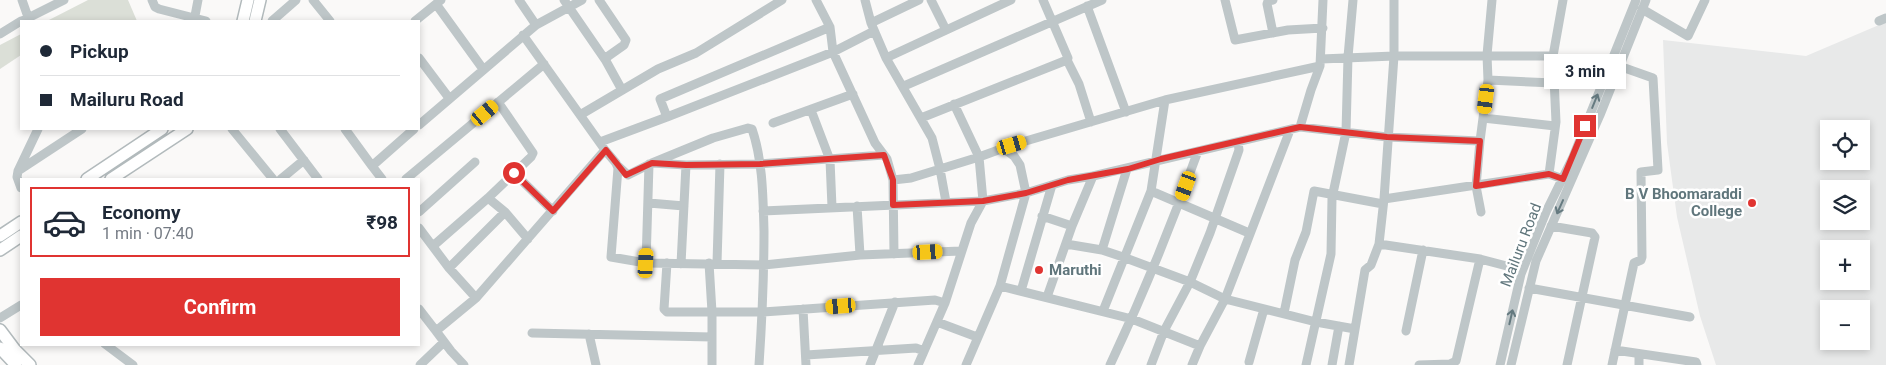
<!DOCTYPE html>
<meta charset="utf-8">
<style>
:root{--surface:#fff;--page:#f2f2f3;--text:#1f2937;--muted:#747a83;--line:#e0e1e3;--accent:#e03431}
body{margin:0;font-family:Roboto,sans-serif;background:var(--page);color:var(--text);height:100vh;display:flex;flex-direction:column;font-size:19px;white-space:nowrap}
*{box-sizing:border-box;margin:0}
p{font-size:16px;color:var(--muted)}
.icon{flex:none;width:28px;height:28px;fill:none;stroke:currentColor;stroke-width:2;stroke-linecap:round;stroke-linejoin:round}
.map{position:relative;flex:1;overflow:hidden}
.drawer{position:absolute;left:20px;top:178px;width:400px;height:168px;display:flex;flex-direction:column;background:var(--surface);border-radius:0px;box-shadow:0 2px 8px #0003}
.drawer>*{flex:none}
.banner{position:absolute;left:20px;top:20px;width:400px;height:110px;border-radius:0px;box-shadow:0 2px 8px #0003;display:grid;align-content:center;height:110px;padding:0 20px;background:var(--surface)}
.tools{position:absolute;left:1820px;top:120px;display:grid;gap:10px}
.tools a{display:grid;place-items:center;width:50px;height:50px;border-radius:0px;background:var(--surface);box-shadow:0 2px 8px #0003;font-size:25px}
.end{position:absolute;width:22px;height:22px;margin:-11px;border:6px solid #e03431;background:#fff;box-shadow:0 0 0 2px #fff}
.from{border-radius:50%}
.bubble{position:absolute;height:35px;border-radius:0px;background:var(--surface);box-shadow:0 2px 8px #0003;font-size:16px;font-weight:700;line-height:35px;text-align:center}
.car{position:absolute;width:15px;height:30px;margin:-15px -8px;border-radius:6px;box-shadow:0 0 4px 1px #0007;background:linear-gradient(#f5c518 24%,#345 0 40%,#f5c518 0 76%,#345 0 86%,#f5c518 0)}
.banner b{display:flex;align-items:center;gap:18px;height:48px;font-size:19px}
.banner b+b{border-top:1px solid var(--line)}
.banner i{width:12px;height:12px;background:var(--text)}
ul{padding:9px 0 0;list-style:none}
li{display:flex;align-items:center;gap:15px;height:70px;margin:0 10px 8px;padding:0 10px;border:2px solid transparent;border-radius:0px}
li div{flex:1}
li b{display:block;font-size:19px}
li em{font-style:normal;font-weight:700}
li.current{border-color:var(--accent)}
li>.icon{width:45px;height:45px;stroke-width:1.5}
.cta{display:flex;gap:10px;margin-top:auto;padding:10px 20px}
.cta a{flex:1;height:58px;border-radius:0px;background:var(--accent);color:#fff;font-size:20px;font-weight:700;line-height:58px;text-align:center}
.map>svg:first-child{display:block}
</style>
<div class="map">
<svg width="1886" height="365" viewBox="0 0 1886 365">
<rect width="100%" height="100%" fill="#faf9f8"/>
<path fill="#e8e9e9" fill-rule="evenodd" d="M 1886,22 L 1886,365 L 1716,365 L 1700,316 L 1677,217 L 1667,143 L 1663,40 L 1806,56 ZM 1829,129 L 1861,129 L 1861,161 L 1829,161 ZM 1829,189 L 1861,189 L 1861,221 L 1829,221 ZM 1829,249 L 1861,249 L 1861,281 L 1829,281 ZM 1829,309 L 1861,309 L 1861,341 L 1829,341 Z"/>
<path fill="#dbdfd7" d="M 88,0 L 128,0 L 137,21 L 47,21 Z
M 21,34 L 21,55 L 0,69 L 0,45 Z"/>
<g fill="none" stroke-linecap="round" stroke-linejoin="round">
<g stroke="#b2babc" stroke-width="14">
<path id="major" d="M 243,21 L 248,0
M 255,21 L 260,0
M 87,179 L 162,129
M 111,179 L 187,129
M 0,236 L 21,222
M 0,250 L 21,236
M 0,330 L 15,350 L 30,365
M 0,348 L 16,365"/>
</g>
<path stroke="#bec6c8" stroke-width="9" d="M 22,0 L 28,17
M 152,0 L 155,7 L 159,9 L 206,21
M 313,0 L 330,21
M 564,0 L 606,61
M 599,0 L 626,40 L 624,45 L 607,57 L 606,61 L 622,90
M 816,0 L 830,27
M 865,0 L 871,23 L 886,58 L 932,138 L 940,169 L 946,202
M 931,0 L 946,30
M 1043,0 L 1068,58 L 1067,60 L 1079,84 L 1091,122
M 1225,0 L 1235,40 L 1288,30 L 1323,28
M 1273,0 L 1268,1 L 1267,4 L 1273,33
M 436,4 L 483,69
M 1087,6 L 1126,112
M 1642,9 L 1688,36 L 1705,0
M 22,21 L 64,0
M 194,21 L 198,0
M 272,21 L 296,0
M 415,21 L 441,0
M 1879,21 L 1886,18
M 871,23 L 919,0
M 536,25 L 582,0
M 0,34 L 21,21
M 419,58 L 449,98
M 886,58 L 1011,0
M 1321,59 L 1394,56 L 1553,56
M 1488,80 L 1554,83
M 904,86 L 1102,0
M 954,104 L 979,157 L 1012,145 L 1165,100 L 1320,66
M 811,110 L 830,160 L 832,207
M 580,115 L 658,69 L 696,53 L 782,0
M 667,117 L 833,52 L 874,31
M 921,118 L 1067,60
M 1483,118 L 1555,126
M 773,123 L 853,94
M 419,125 L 536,25 L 519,0
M 1300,127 L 1311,90 L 1320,66 L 1323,0
M 232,129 L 273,179
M 280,129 L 318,179
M 345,129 L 372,166 L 414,129
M 600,142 L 667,117 L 660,99 L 830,27 L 833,52 L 875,143 L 887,159 L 893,180 L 894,254
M 605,150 L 616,163 L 618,168 L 611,257 L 646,263 L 764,265 L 860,255 L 961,251
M 652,163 L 713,138 L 748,128 L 752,129 C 763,161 763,198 764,231 C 764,276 762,320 759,365
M 617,165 L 628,175 L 652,163 L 686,165 L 760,164 L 884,155
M 372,166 L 382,179
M 18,171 L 82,129
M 514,173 L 553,211
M 281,179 L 304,160
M 406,179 L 544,64
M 1563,179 L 1549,174 L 1556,122 L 1553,56 L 1563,0
M 21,188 L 17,177 L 18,171 L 38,129
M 1151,191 L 1249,233
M 488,198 L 531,157 L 533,153 L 498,102
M 1384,199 L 1549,174
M 649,203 L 684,206
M 857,206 L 860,255
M 763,211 L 983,201 L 1026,193 L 1068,180 L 1093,176
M 419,212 L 475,162
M 1481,212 L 1476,186 L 1480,141 L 1488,80 L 1487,55 L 1492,0
M 1042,216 L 1072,226
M 1551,226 L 1592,233 L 1595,237 L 1567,365
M 419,228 L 449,268 L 476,298
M 1066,244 L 1102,250 L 1123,257 L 1190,282 L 1225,299 L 1316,322 L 1355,329
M 1379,244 L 1480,259 L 1522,270
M 433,246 L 488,198 L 505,212 L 528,239
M 1102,250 L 1127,169
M 646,263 L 649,164
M 667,263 L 664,309 L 667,312 L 763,312 L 935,300 L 945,303 L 971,223 L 983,201 L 979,157 L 911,178 L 893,180
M 709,263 L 712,312 L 712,365
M 717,263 L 720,164
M 681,264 L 686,165
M 449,268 L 505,212
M 1000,286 L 1132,319 L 1200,346
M 1529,288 L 1690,317
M 1021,291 L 1052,185
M 1047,297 L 1072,226 L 1093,176 L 1300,127 L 1387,137 L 1480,141
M 419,309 L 436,331 L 476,298 L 605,150 L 523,35
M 803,309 L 806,365
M 1103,311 L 1151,191 L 1165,100
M 1284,313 L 1295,260 L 1306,232 L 1314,191 L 1383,204
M 0,318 L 21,305
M 937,322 L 977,337
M 436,331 L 451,351 L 464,365
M 1406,331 L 1423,250
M 532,333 L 712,337
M 589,334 L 596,365
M 105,344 L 133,365
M 1615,350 L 1696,362 L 1697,365
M 806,355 L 916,348 L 924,351
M 1249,362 L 1264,309
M 420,365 L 444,342
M 870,365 L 895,302
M 918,365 L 945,303
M 966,365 L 1000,286 L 1026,193 L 1020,165 L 1014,156 L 1003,148
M 1110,365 C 1143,295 1172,224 1198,151
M 1151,365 L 1164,331 L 1190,282 L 1210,233 L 1239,150 L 1238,142
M 1192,365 L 1200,346 L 1225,299 L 1290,130
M 1306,365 L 1331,254 L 1332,198 L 1346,132 L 1348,57 L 1353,0
M 1332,365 L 1339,326
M 1349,365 L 1365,270 L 1371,265 L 1379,244 L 1384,199 L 1394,56 L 1394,0
M 1419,365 L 1450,364 L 1456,361 L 1480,259
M 1500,365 L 1521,274 L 1546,212 L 1573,157 L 1636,0
M 1511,365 L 1536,261 L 1600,115 L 1646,0
M 1612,365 L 1634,263 L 1641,260 L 1642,257 L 1641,172 L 1658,170 L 1653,78 L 1619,66
M 1639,365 L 1639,354"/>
<use href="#major" stroke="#fff" stroke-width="11"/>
</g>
<defs><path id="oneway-shaft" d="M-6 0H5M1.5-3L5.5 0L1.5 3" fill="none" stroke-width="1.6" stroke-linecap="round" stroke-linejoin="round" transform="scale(1.25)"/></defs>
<g stroke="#657a80">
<use href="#oneway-shaft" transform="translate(1595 101) rotate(-68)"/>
<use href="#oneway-shaft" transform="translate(1560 207) rotate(114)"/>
<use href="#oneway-shaft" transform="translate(1511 317) rotate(-77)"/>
</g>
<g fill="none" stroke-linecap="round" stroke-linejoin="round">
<path stroke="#e03431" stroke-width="6" d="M 514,173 L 553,211 L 606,150 L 626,175 L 652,163 L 686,165 L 760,164 L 884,155 L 893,180 L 893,205 L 983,201 L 1026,193 L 1068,180 L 1128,169 L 1161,159 L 1300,127 L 1387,137 L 1480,141 L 1476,186 L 1549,174 L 1563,179 L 1585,126"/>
</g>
<g fill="#e03431" stroke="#fff" stroke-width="2">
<circle cx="1752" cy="203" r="5"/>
<circle cx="1039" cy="270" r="5"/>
</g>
<g text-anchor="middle" stroke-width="5" stroke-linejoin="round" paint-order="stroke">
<g font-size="15" font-weight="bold" fill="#60767c" stroke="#fff" text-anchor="end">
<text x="1742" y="199">B V Bhoomaraddi<tspan x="1742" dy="17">College</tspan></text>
<text x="1049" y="275" text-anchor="start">Maruthi</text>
</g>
<g font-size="15" fill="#60767c" stroke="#fff">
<text transform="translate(1521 245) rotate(-69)" y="5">Mailuru Road</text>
</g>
</g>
</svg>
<div class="tools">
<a><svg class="icon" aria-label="locate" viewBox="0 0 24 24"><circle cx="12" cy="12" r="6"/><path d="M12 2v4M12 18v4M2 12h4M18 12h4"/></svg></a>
<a><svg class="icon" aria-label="layers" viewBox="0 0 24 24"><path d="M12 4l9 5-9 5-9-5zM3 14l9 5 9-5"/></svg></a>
<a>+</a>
<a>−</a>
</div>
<i class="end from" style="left:514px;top:173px"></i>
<i class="end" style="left:1585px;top:126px"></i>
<div class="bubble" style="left:1544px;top:54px;width:82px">3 min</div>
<i class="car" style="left:1486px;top:99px;rotate:187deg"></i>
<i class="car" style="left:485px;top:113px;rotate:50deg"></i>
<i class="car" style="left:1012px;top:145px;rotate:74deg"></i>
<i class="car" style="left:1186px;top:186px;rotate:200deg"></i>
<i class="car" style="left:928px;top:252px;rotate:87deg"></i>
<i class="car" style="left:646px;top:263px;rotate:3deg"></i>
<i class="car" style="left:841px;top:306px;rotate:265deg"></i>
<div class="banner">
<b><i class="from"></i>Pickup</b>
<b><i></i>Mailuru Road</b>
</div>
<section class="drawer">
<ul>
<li class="current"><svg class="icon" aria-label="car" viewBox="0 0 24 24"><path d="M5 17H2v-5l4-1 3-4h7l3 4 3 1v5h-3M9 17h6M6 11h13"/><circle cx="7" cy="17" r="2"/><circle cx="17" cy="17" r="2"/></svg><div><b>Economy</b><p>1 min · 07:40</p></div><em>₹98</em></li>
</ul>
<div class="cta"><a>Confirm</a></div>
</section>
</div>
